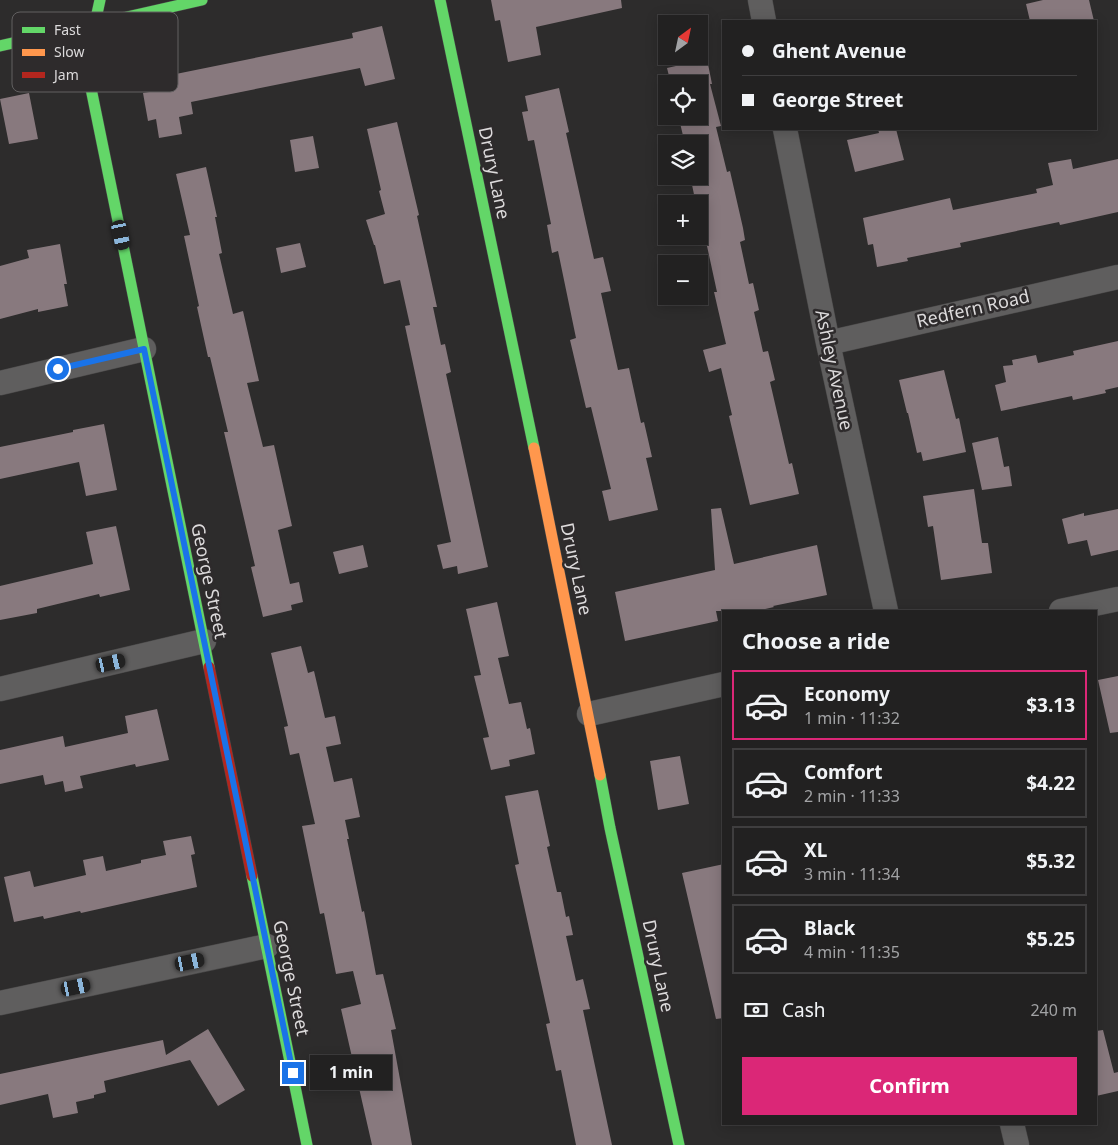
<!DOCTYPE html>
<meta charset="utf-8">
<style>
:root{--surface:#222121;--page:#2a292a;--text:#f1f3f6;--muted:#a2a3a5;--line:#3f3e3f;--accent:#db2777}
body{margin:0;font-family:"Noto Sans",sans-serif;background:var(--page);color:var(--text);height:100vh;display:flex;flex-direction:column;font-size:19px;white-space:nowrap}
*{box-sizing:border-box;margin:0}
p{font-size:16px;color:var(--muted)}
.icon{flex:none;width:28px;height:28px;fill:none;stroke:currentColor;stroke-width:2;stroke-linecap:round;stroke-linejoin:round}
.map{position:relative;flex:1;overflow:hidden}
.drawer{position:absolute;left:722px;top:610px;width:375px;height:515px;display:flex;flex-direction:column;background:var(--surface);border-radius:0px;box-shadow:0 2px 12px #0003,0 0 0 1px var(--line)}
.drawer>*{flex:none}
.guide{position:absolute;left:722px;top:20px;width:375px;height:110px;border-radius:0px;box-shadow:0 2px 12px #0003,0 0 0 1px var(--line);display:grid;align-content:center;height:110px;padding:0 20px;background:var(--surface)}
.needle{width:32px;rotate:33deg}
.buttons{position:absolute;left:658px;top:15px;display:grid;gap:10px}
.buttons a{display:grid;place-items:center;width:50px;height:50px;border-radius:0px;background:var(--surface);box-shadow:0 2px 12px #0003,0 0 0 1px var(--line);font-size:25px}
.end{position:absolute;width:22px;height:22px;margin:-11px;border:6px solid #1a73e8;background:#fff;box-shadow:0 0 0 2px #fff}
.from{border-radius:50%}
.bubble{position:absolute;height:35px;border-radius:0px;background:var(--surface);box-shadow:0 2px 12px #0003,0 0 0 1px var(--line);font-size:16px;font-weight:700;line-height:35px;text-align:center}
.car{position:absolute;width:15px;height:30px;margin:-15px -8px;border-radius:6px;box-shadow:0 0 4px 1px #0007;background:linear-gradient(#222 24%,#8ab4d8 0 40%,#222 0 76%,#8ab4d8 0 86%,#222 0)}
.guide b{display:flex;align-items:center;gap:18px;height:48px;font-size:19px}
.guide b+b{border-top:1px solid var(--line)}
.guide i{width:12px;height:12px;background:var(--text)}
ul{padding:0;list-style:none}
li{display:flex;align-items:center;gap:15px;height:70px;margin:0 10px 8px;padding:0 10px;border:2px solid var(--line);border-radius:0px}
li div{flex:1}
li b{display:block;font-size:19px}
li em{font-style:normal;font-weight:700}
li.current{border-color:var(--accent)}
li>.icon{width:45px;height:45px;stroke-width:1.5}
h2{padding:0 20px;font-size:22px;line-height:60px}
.pay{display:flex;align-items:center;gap:12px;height:55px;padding:0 20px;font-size:19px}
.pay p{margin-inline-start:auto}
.action{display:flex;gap:10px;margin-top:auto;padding:10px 20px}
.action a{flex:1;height:58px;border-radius:0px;background:var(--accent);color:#fff;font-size:20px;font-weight:700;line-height:58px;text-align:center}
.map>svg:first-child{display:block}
</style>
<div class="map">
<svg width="1118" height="1145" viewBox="0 0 1118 1145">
<rect width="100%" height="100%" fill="#2d2c2c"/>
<path fill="#88797e" d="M 491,0 L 621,0 L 622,8 L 536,27 L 541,55 L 508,62 L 500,20 L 495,21 Z
M 1043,0 L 1089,0 L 1094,21 L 1030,21 L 1026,4 Z
M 382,26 L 395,79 L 365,86 L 360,68 L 191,102 L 193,114 L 179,117 L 182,134 L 159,138 L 156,119 L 148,121 L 143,93 L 168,89 L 166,76 L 353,38 L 352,33 Z
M 707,59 L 712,84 L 710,84 L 721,126 L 716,127 L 727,172 L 730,171 L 743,228 L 745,240 L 740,242 L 749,284 L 753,283 L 759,310 L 754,312 L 763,352 L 768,351 L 775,380 L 770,382 L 789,464 L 792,463 L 799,494 L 750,505 L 729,416 L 732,415 L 721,368 L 709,372 L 703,350 L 726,344 L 714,292 L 717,292 L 702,223 L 701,223 L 699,215 L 699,204 L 696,204 L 691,180 L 699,178 L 699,144 L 685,144 L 680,123 L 699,119 L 699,84 L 671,84 L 667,68 Z
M 559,88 L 569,132 L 566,133 L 594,259 L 603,257 L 611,291 L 601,293 L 618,370 L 629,368 L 641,423 L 644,422 L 652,457 L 646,458 L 658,510 L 609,521 L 602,491 L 611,489 L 591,407 L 586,408 L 570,340 L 576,338 L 558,251 L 552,253 L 547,225 L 551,224 L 534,140 L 528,141 L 522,112 L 528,111 L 525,96 Z
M 29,93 L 38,139 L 9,144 L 0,99 Z
M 397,122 L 419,215 L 417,216 L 437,307 L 433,307 L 441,345 L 445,344 L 451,372 L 446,374 L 488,567 L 458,574 L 457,566 L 443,569 L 437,545 L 451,542 L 405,326 L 410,325 L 400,280 L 384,284 L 375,245 L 374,245 L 366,220 L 385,214 L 379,191 L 381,190 L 367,129 Z
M 878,129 L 896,129 L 904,160 L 855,172 L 847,140 L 879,133 Z
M 313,136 L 319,168 L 295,172 L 290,140 Z
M 1071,159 L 1073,169 L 1118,159 L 1118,212 L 1060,225 L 1059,222 L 960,243 L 961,247 L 907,258 L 908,261 L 877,267 L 873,244 L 868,245 L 863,218 L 950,198 L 953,210 L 1037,193 L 1036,189 L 1053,185 L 1048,163 Z
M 206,167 L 217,217 L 215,217 L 222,253 L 219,254 L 233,314 L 243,311 L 259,381 L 247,383 L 263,447 L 274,445 L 292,526 L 278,530 L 290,584 L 299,582 L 303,602 L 291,605 L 292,610 L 263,617 L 251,567 L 255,566 L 224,432 L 228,432 L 210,357 L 208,357 L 197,307 L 199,306 L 184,236 L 190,235 L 176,174 Z
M 300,243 L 306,267 L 281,273 L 276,248 Z
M 60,244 L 67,284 L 64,284 L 68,306 L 38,312 L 38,309 L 0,319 L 0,266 L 29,258 L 27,250 Z
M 1118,341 L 1118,387 L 1105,390 L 1106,393 L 1073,400 L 1072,396 L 1001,411 L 995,385 L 1006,382 L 1003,366 L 1013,365 L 1012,360 L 1036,355 L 1038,363 L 1074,355 L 1073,351 Z
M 944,370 L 956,419 L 959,418 L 966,452 L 923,461 L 921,452 L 917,453 L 908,413 L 907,413 L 899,380 Z
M 104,424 L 117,490 L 86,496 L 79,462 L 0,479 L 0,447 L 73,432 L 73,430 Z
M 998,437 L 1004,467 L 1009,466 L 1012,486 L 982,490 L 972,443 Z
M 974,489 L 982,543 L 988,543 L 992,573 L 941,580 L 933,526 L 928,527 L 923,496 Z
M 721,508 L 734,564 L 817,545 L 827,595 L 773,606 L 774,607 L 756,611 L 716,611 L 718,621 L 625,641 L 615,592 L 715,570 L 711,509 Z
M 1118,509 L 1118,550 L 1091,556 L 1087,540 L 1068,544 L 1062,519 L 1084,513 L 1084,516 Z
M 116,526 L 130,590 L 100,597 L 99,594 L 37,609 L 37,613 L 0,620 L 0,586 L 93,564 L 86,532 Z
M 363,545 L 368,567 L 339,574 L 333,552 Z
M 497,602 L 509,656 L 498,658 L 509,704 L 521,702 L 527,729 L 530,728 L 535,754 L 509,760 L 510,766 L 491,770 L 483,738 L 489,737 L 474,676 L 481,675 L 466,609 Z
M 301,646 L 308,673 L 314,671 L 325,718 L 335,716 L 341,744 L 326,747 L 334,782 L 352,778 L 360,817 L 345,820 L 349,839 L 347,839 L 362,912 L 364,911 L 376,975 L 383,974 L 396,1029 L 391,1030 L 412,1145 L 372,1145 L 341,1009 L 361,1004 L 353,971 L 336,974 L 324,913 L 320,914 L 302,826 L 315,824 L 299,753 L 290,755 L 284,727 L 288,726 L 271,653 Z
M 1118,676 L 1118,732 L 1110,733 L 1098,680 Z
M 157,709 L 169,760 L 136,767 L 135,764 L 80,776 L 83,788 L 65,792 L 63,781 L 45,785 L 43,775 L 0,784 L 0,750 L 63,736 L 65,747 L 128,733 L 125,716 Z
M 680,756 L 689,804 L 658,810 L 650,761 Z
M 538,790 L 550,846 L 547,847 L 557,892 L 561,892 L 566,917 L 569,916 L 573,935 L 566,936 L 576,981 L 583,979 L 590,1009 L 583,1010 L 612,1145 L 576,1145 L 561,1070 L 556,1071 L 546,1024 L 550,1023 L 515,865 L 519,864 L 505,796 Z
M 191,836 L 195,854 L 191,855 L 197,887 L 81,913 L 80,911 L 44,919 L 43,916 L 14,922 L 4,877 L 30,871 L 34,887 L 86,875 L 83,860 L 103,856 L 106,871 L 141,863 L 141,860 L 166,855 L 163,841 Z
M 724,864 L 724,1018 L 716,1019 L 682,873 Z
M 208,1029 L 245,1090 L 218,1106 L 190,1060 L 104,1081 L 106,1092 L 94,1095 L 94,1098 L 76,1102 L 78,1113 L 53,1118 L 48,1094 L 0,1105 L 0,1074 L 163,1040 L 166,1055 Z
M 1103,1030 L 1114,1073 L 1118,1072 L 1118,1091 L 1096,1096 L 1096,1031 Z"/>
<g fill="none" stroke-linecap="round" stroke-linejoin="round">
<g stroke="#494848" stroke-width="25">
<path id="street" d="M 760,0 L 764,21
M 785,129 L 828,343 L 886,611
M 828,343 L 1118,277
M 0,383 L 144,349
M 1061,611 L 1118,599
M 0,689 L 204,641
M 589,714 L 724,684
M 0,1003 L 267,946
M 1012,1124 L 1017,1145"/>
</g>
<g stroke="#494848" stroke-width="12">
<path id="fast" d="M 100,0 L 86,64 L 209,667
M 440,0 L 534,448
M 0,46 L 202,0
M 600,775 L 610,828 L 679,1145
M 252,876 L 307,1145"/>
</g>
<g stroke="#494848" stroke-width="12">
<path id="slow" d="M 534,448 L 600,775"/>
</g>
<g stroke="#494848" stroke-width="12">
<path id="jam" d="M 209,667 L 252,876"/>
</g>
<use href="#street" stroke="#5f5e5e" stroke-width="24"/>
<use href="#fast" stroke="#63d668" stroke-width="11"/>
<use href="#slow" stroke="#ff974d" stroke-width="11"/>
<use href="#jam" stroke="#b3261e" stroke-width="11"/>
</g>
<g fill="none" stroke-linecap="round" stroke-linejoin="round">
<path stroke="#1a73e8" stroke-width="6" d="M 58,369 L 144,349 L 293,1073"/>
</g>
<g text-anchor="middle" stroke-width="5" stroke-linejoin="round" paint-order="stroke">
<g font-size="18" fill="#dcdadb" stroke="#2e2b2c">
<text transform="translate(494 173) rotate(78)" y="6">Drury Lane</text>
<text transform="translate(973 309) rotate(-13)" y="6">Redfern Road</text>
<text transform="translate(834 370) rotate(78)" y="6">Ashley Avenue</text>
<text transform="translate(576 569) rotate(78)" y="6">Drury Lane</text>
<text transform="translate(209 581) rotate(78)" y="6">George Street</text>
<text transform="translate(658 966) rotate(78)" y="6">Drury Lane</text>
<text transform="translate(291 978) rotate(78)" y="6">George Street</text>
</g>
</g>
<rect x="12" y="12" width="166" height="80" rx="8" fill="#2e2b2c" stroke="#626061" stroke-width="1"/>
<rect x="22" y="27" width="23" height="6" fill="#63d668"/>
<rect x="22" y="49" width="23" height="7" fill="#ff974d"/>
<rect x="22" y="72" width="23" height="6" fill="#b3261e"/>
<g font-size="14" fill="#dcdadb">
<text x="54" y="35">Fast</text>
<text x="54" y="57">Slow</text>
<text x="54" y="80">Jam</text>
</g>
</svg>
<div class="buttons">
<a><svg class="needle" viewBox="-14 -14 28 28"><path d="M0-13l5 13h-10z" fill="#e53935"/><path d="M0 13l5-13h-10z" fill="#a2a3a5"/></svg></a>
<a><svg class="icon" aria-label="locate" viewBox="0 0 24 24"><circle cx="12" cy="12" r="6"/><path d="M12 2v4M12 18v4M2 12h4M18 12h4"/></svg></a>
<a><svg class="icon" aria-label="layers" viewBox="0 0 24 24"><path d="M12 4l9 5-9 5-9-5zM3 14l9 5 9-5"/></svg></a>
<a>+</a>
<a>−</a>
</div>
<i class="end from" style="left:58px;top:369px"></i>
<i class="end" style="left:293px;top:1073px"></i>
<div class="bubble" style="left:310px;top:1055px;width:82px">1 min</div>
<i class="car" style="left:121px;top:235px;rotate:168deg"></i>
<i class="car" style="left:111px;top:663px;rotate:77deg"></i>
<i class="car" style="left:190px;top:962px;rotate:78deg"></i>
<i class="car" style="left:76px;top:987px;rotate:78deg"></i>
<div class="guide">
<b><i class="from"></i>Ghent Avenue</b>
<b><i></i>George Street</b>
</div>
<section class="drawer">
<h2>Choose a ride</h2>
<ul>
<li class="current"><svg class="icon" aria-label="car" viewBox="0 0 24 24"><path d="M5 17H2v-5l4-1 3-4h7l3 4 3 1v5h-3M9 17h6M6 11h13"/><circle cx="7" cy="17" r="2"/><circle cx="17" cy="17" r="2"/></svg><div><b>Economy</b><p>1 min · 11:32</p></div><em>$3.13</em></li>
<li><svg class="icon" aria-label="car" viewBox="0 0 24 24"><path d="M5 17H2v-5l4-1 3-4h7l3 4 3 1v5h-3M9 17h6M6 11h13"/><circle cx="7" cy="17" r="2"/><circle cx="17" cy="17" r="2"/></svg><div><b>Comfort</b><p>2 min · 11:33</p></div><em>$4.22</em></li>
<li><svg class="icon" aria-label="car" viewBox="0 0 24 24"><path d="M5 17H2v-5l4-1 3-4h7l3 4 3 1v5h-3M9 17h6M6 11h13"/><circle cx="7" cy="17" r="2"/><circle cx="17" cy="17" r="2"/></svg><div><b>XL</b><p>3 min · 11:34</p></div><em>$5.32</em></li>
<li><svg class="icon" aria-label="car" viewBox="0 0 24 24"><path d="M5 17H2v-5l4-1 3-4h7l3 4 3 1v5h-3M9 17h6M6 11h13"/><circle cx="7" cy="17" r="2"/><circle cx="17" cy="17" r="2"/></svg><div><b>Black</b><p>4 min · 11:35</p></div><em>$5.25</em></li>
</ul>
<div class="pay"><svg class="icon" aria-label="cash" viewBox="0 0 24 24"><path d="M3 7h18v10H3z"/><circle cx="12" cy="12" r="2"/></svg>Cash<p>240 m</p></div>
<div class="action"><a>Confirm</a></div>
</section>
</div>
